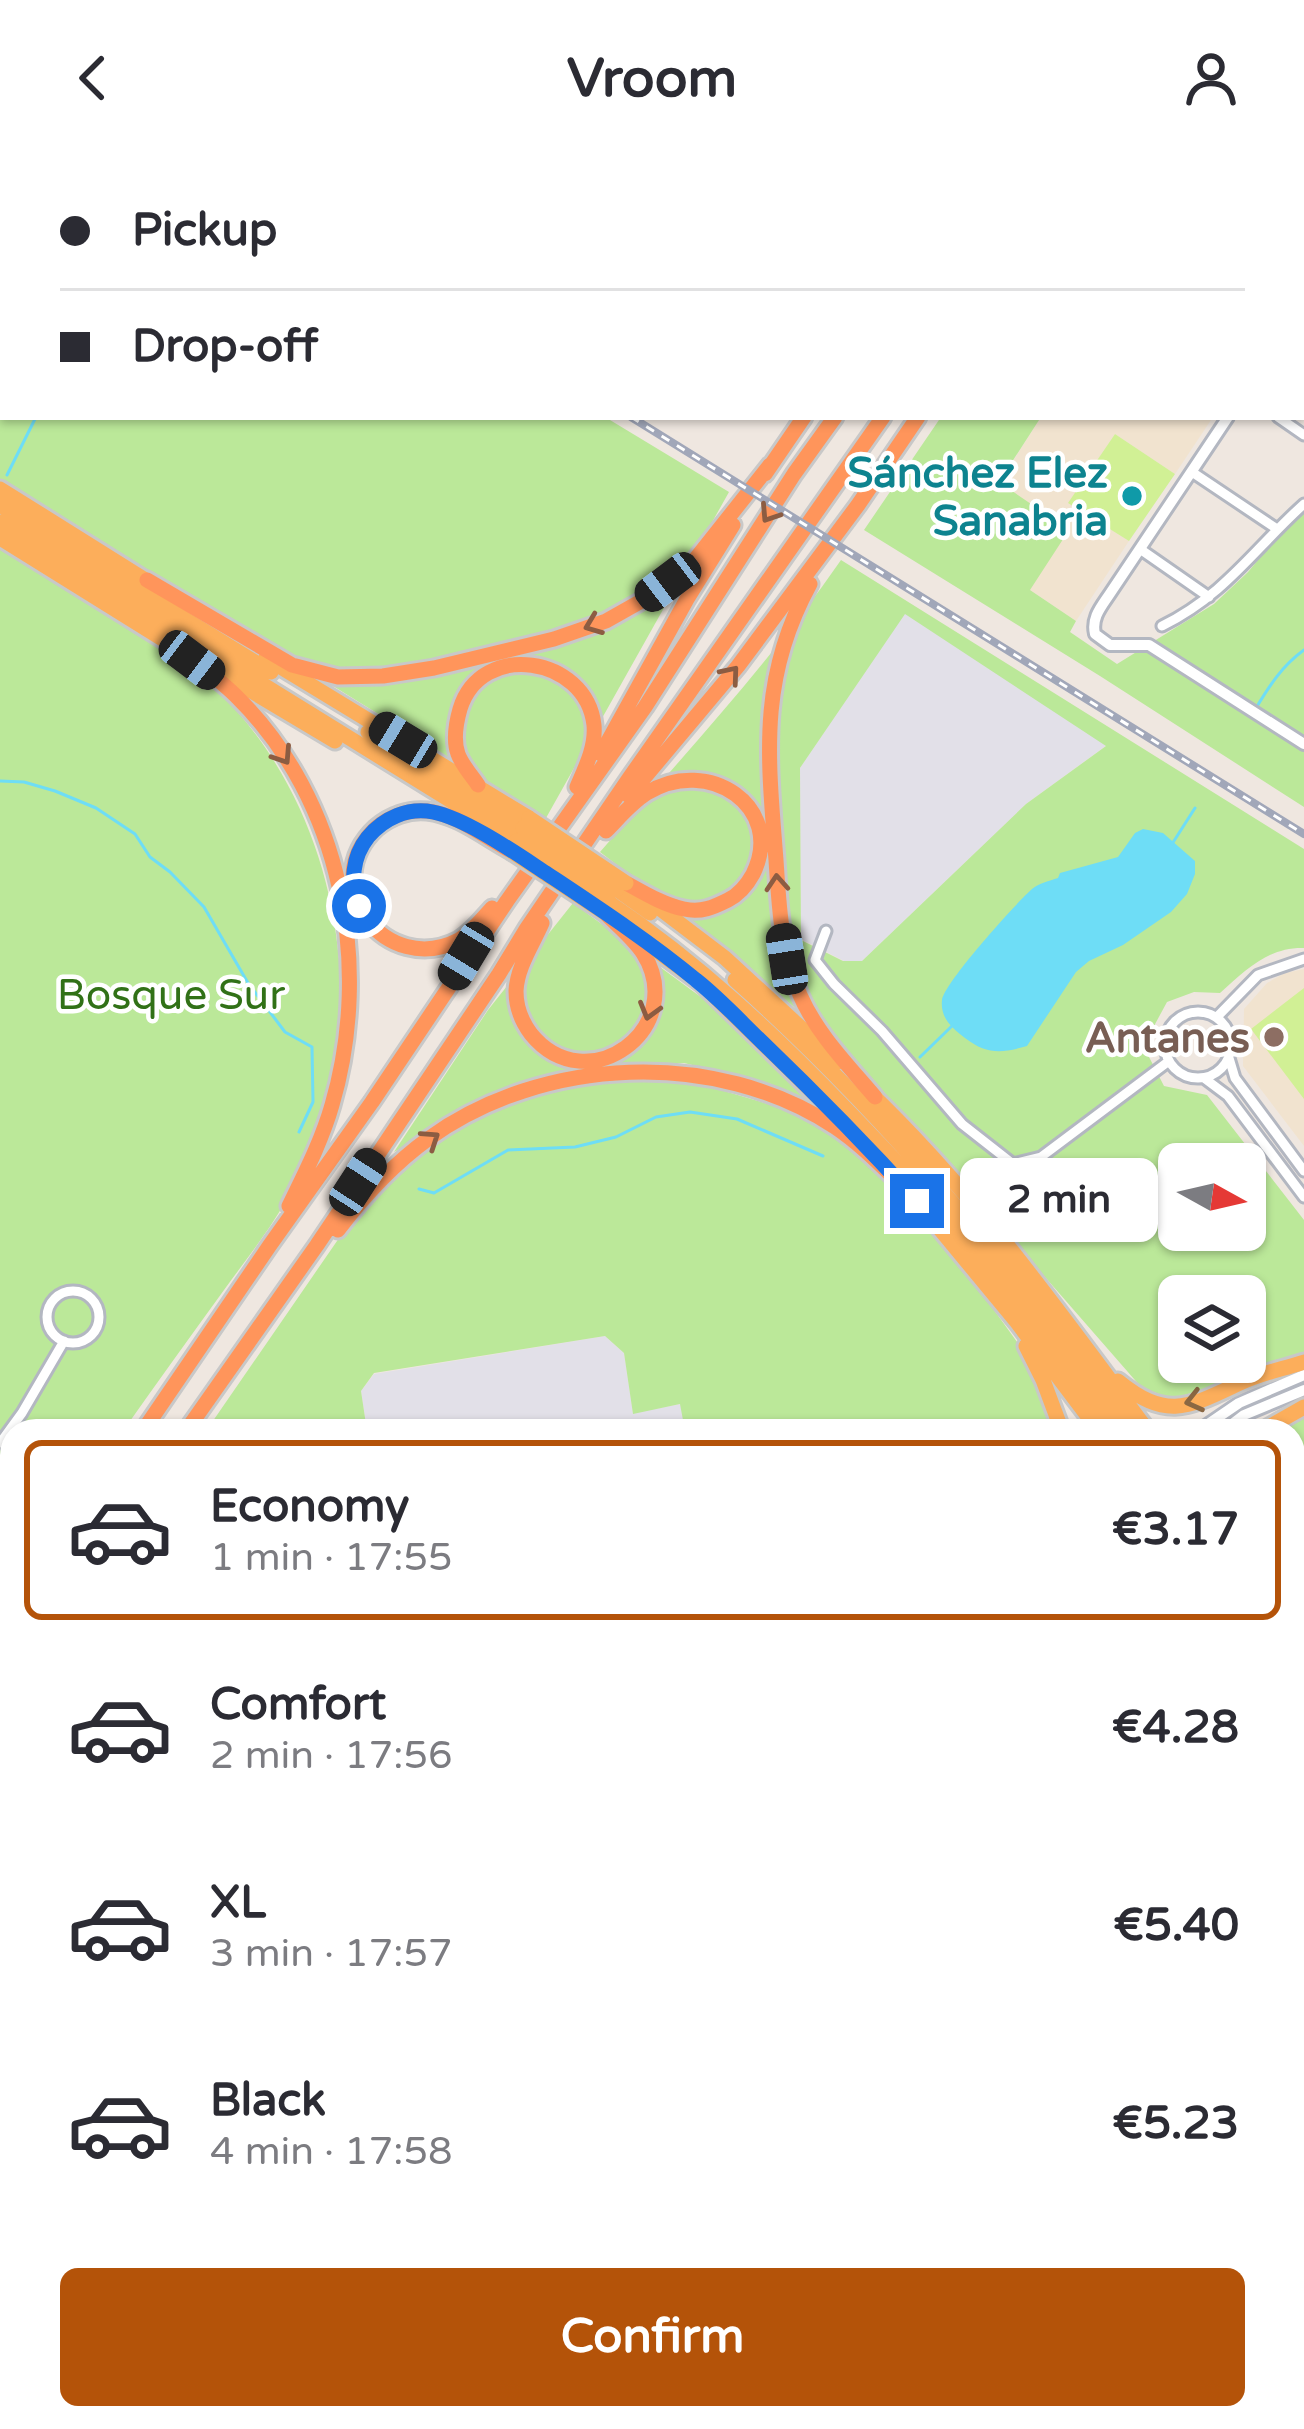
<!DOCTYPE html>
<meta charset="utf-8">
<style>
:root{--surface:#fff;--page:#f7f7f7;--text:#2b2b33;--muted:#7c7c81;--line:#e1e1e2;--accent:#b45309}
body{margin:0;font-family:"Varela Round",sans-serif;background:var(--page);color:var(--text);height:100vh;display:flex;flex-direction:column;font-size:45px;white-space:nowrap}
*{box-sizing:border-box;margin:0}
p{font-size:39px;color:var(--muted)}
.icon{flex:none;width:66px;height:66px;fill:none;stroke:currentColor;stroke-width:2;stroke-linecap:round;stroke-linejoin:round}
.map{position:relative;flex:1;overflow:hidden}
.side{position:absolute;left:0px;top:1263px;width:1305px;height:1011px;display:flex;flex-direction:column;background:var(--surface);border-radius:36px 36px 0 0;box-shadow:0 3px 9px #0004}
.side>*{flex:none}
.hud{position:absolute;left:0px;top:0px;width:1305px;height:264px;box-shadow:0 3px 9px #0004;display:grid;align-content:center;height:264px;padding:0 60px;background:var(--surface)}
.needle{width:78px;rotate:98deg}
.buttons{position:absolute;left:1158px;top:987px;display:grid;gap:24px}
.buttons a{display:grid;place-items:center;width:108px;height:108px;border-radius:18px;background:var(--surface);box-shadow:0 3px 9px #0004;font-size:60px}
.end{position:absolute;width:54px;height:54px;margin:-27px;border:15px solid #1a73e8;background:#fff;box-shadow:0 0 0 6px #fff}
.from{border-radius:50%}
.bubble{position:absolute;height:84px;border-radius:18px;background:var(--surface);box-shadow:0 3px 9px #0004;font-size:39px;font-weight:700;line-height:84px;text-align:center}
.car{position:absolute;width:36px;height:72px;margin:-36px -18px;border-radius:15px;box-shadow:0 0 9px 3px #0007;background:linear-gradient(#222 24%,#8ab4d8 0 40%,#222 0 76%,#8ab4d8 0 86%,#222 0)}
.hud b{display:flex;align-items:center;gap:42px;height:114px;font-size:45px}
.hud b+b{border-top:3px solid var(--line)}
.hud i{width:30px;height:30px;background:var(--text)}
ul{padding:21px 0 0;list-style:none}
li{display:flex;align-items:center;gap:36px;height:180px;margin:0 24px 18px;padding:0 36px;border:6px solid transparent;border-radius:18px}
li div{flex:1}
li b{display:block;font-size:45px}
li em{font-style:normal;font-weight:700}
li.current{border-color:var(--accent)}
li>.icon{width:108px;height:108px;stroke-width:1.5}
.action{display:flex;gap:24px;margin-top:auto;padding:24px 60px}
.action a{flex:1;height:138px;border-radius:18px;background:var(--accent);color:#fff;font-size:48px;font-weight:700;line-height:138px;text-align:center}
header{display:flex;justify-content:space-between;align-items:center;height:156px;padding:0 60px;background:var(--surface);font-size:54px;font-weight:700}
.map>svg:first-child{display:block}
</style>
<header><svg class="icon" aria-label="back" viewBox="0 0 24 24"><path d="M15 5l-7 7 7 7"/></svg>Vroom<svg class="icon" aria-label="person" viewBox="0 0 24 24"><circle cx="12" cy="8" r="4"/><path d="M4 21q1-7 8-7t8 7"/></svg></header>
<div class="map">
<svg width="1304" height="2273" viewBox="0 0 1304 2273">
<rect width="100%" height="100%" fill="#efe7e0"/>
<path fill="#e2e0e8" d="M 905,457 L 1107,589 L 1026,648 L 862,805 L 844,805 L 801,783 L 800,612 Z
M 605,1180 L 624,1197 L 633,1257 L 681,1248 L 685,1275 L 367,1275 L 361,1235 L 374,1218 Z
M 1293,1606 L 1304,1621 L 1304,2273 L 899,2273 L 894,2262 L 1293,2262 Z
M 12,1681 L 12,1944 L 0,1953 L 0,1687 Z"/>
<path fill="#f1e3cf" d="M 1041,261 L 1213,261 L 1175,318 L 1115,278 L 1069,347 L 1129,385 L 1076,465 L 1030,434 L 999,327 Z
M 1304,813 L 1304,990 L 1243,910 L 1244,853 L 1267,827 L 1285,817 Z"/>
<path fill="#bbe899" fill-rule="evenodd" d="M 0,0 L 790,0 L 788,3 L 3,3 L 3,261 L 605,261 L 729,336 L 546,662 L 117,396 L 88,448 C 129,472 176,496 211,528 C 288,601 330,700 339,804 C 340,819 343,835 341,850 C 335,912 318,979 291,1035 C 274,1069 247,1102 224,1134 C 190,1181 156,1228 123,1275 L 12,1275 L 12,1418 L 5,1427 L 0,1423 Z
M 941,261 L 1041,261 L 999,326 L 1069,374 L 1030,434 L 1076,465 L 1070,476 L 1117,508 L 1214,448 L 1248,416 L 1283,374 L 1304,354 L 1304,651 L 1100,520 L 864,374 Z
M 841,404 L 1304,693 L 1304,792 C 1268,791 1246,814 1220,837 L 1194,836 L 1167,846 L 1154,870 L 1149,901 L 1164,930 L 1207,939 L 1304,1064 L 1304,1196 L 1248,1215 L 1208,1232 L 1171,1243 L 1141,1231 L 853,901 L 711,781 L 600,696 C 682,601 769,508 841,404 ZM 905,458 L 1106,590 L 1026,648 L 862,805 L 843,805 L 801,784 L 800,612 ZM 1179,1008 L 1245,1008 L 1245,1074 L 1179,1074 ZM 1179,1140 L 1245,1140 L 1245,1206 L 1179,1206 Z
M 573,747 L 709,847 L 830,962 L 771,928 L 684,907 L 538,922 L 394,996 L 488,854 Z
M 636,921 L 697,927 L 768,948 L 821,969 L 862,1003 L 904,1041 L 955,1100 L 1020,1190 L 1035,1220 L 1054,1275 L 685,1275 L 680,1248 L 633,1258 L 624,1197 L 605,1180 L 374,1217 L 361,1235 L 367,1275 L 206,1275 L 346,1072 L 424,993 L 495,953 L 565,931 Z
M 1304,1258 L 1304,1462 L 1293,1447 L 1293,1275 L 1276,1275 Z
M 12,1538 L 12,1667 L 0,1673 L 0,1553 Z"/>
<path fill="#d1f095" d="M 1115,278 L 1175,318 L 1129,385 L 1068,347 Z
M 1304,832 L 1304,943 L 1251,873 Z"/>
<path fill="#6eddf6" d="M 1143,673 L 1163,677 L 1195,705 L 1195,718 L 1187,738 L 1171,756 L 1123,789 L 1089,805 L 1076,816 L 1027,890 C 1002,897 987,899 965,882 C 952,872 940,862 942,844 C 944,827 1016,747 1032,733 C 1039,727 1049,725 1058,722 L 1060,717 L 1118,701 L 1135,677 Z"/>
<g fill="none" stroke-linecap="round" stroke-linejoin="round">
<path stroke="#6eddf6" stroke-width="3" d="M 92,0 L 93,3
M 7,319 L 36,261
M 1256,552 C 1270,529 1282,510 1304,494
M 0,625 L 24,626 L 55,635 L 96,652 L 135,678 L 150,701 L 170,716 L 204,751 L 248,827 L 285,876 L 312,891 L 313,946 L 299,976
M 1172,688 L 1195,652
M 920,901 L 953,869
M 419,1033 L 434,1037 L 508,994 L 575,991 L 616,981 L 656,961 L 690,956 L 737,963 L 823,1000"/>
<g stroke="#b3b7c1" stroke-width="15">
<path id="minor" d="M 1302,211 L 1304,213
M 1278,261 L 1304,279
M 1192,316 L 1277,373
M 1140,393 L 1209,441
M 1162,470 C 1225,439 1254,393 1304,348
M 826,775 L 815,804 L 834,828 L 882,875 L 962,968 L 1013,1008 L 1041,1001 L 1169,905
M1165 889a33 33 0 1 1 66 0a33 33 0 1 1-66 0Z
M 1217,861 L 1258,819 L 1304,803
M 1229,902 L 1235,922 L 1304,1015
M 1204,922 L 1228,940 L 1304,1041
M47 1161a26 26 0 1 1 52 0a26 26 0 1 1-52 0Z
M 0,1287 L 22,1257 L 64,1185
M 0,1678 L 12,1671
M 1293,1767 L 1304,1766
M 1293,1824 L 1304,1821
M 0,1900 L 12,1909
M 1293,1923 L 1304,1920
M 1293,2018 L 1304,2015
M 1293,2117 L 1304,2114
M 1293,2212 L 1304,2209
M 1209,2262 L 1212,2273
M 1075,2273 L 1114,2262"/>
</g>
<g stroke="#b3b7c1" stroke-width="16">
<path id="tertiary" d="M 1302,149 L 1304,146
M 1228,261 L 1111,436 C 1102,450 1091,461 1095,478 L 1110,489 L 1149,489 L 1304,588
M 1198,1275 L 1239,1247 L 1304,1219
M 1223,1275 L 1244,1259 L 1304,1234
M 885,2262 L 890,2273
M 902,2262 L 906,2273"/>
</g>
<g stroke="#c8c8c8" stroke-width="21">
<path id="trunk" d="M 0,333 L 155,430
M 0,349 L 271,516
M 0,366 L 516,685
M 0,382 L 180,494
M 266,502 L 529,662
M 206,508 L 335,585
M 368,576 L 523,672
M 619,735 L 650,757
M 646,742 L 725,802 L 838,906
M 611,748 C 698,807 773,877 845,952 C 909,1018 971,1086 1028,1157 C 1058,1195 1086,1236 1115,1275
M 627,773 L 701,827 L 863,985
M 735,824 C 886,958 1014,1114 1133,1275
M 868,935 C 975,1037 1060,1157 1148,1275
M 911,1038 L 1016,1165 L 1099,1275
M 1026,1190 L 1043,1224 L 1062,1275
M 1118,1225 C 1167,1265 1189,1251 1240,1227 C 1261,1217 1283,1213 1304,1206
M 1262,1275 L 1304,1251
M 1293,1461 L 1304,1476
M 1293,1492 L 1304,1507
M 1293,1516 L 1304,1531
M 1293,1540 L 1304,1555"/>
</g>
<g stroke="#c8c8c8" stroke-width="21">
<path id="motorway" d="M 982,3 L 984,0
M 1014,3 L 1016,0
M 1060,3 L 1062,0
M 1095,3 L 1097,0
M 765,318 L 804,261
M 147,424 L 292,509 L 338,521 L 383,520 L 434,512 L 554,483 L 606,465 L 645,443 L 690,410 L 770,309
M 810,428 C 758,523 768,601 776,704 C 779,750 781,796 800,839 C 817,878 848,909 875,941
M 171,488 C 193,505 216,520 236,540 C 342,644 373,809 332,949 C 322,984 305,1017 289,1050
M 601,598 L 687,443 L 733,369
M 478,629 C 472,620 462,609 458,598 C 453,584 456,567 460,553 C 481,484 586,500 594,569 C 596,591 585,612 577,631
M 629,640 L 738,510 L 858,349 L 918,261
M 606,675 C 619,662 631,647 647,637 C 708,599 786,651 753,718 C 747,729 740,738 728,744 C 714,751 701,757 684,753 C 664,749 644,737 626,727
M 492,752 C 482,763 472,776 459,784 C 386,822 315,729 376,672 C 390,660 409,653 427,655 C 457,658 485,681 511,695
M 542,767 C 533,788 517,811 516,835 C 516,851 522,866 531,878 C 587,947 690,872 643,797 C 633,782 618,770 605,757
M 338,1074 C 364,1040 392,1009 428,983 C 543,900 715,892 835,971 C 865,991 891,1020 917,1044
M 143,1275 L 270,1089 L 372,946 L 507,745 L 645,551 L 794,318 L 835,261
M 186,1275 L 317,1089 L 499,818 L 527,772 L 630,621 L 883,261
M 0,1468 L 12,1452
M 0,1529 L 12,1513"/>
</g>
<use href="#minor" stroke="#fff" stroke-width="9"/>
<use href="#tertiary" stroke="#fff" stroke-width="10"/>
<use href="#trunk" stroke="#fcae5b" stroke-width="15"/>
<use href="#motorway" stroke="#ff955b" stroke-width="15"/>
<g stroke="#a1a7b9" stroke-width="8">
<path id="rail" d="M 227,0 L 232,3
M 631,261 L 1304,678"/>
</g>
<use href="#rail" stroke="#fff" stroke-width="3" stroke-dasharray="9" stroke-linecap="butt"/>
<g stroke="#b3b7c1" stroke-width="15" stroke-linecap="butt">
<path id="minor-bridge" d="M 0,1456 L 12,1465"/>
</g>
<g stroke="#c8c8c8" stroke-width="21" stroke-linecap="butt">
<path id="trunk-bridge" d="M 529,662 L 626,727
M 523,672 L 616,734
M 516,685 L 611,748
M 511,695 L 605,757"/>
</g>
<use href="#minor-bridge" stroke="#fff" stroke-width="9"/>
<use href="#trunk-bridge" stroke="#fcae5b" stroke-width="15"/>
</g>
<defs><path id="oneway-chevron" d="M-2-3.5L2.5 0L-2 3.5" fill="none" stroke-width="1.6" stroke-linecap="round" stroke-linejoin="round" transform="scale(3)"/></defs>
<g stroke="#8c5c42">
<use href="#oneway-chevron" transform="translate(769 358) rotate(123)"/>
<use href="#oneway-chevron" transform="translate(593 469) rotate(159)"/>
<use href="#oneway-chevron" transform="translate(731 518) rotate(-50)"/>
<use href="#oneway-chevron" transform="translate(283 600) rotate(57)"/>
<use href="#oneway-chevron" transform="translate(777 727) rotate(-94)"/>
<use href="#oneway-chevron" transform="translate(649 855) rotate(106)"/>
<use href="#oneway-chevron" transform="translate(431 983) rotate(-34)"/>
</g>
<use stroke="#8a6742" href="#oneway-chevron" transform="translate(1194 1245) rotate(166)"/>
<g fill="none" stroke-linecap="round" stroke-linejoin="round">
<path stroke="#1a73e8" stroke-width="15" d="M 359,750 C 350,727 352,701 368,681 C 384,662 408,651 433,656 C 467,663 517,698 546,717 C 597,751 649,785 696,824 C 720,843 741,866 763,887 C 816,938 867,990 917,1045"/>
</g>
<circle fill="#0f9aa8" stroke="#fff" stroke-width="4.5" cx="1132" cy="340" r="12"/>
<circle fill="#8d6e63" stroke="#fff" stroke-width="4.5" cx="1274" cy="881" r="12"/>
<g text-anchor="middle" stroke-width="9" stroke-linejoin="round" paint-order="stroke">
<g font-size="42" font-weight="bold" fill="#0d838f" stroke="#fff" text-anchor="end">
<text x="1108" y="331">Sánchez Elez<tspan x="1108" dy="48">Sanabria</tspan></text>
</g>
<g font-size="42" fill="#317117" stroke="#fff">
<text x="171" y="853">Bosque Sur</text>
</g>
<g font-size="42" font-weight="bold" fill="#785e54" stroke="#fff" text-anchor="end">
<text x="1250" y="896">Antanes</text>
</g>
</g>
</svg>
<div class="buttons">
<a><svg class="needle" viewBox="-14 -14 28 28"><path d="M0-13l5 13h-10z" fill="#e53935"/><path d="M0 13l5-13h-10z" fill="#7c7c81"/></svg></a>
<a><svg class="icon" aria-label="layers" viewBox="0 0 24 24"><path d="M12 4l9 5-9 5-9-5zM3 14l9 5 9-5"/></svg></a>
</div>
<i class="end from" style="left:359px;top:750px"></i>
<i class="end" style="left:917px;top:1045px"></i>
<div class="bubble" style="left:960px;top:1002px;width:198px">2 min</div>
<i class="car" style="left:668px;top:426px;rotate:233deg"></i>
<i class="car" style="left:192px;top:504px;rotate:127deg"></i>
<i class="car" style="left:403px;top:584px;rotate:301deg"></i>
<i class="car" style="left:466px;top:800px;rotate:211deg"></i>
<i class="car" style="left:787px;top:803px;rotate:351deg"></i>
<i class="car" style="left:358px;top:1026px;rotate:33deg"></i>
<div class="hud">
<b><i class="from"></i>Pickup</b>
<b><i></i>Drop-off</b>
</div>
<section class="side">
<ul>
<li class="current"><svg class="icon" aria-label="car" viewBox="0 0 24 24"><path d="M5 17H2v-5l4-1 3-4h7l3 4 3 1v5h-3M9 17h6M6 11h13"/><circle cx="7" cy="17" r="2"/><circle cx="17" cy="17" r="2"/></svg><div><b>Economy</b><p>1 min · 17:55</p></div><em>€3.17</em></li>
<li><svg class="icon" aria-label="car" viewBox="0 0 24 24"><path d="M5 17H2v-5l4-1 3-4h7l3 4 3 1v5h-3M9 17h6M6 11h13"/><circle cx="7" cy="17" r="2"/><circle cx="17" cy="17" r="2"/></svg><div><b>Comfort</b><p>2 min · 17:56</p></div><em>€4.28</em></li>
<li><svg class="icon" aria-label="car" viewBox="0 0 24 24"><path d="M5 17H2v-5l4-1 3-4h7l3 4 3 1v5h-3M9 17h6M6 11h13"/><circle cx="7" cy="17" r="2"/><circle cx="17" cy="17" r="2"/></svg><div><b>XL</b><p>3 min · 17:57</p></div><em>€5.40</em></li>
<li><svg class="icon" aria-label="car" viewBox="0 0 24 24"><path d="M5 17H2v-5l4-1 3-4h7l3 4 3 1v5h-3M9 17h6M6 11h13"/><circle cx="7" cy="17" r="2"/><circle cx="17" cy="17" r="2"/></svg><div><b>Black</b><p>4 min · 17:58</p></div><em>€5.23</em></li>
</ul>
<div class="action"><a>Confirm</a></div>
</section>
</div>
